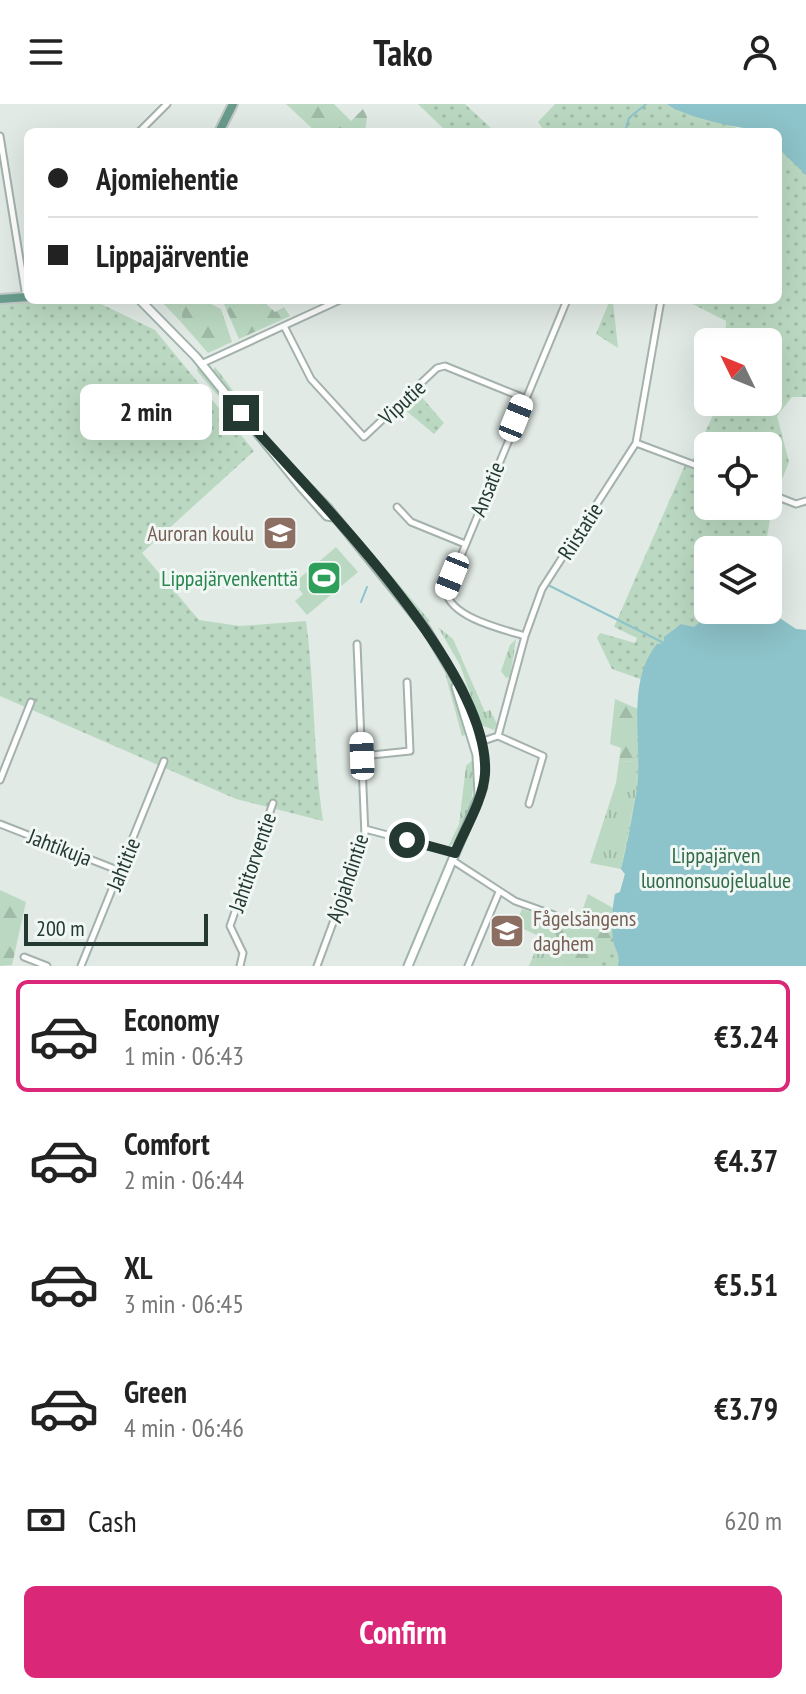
<!DOCTYPE html>
<meta charset="utf-8">
<style>
:root{--surface:#fff;--page:#f6f6f6;--text:#222;--muted:#767676;--line:#e0e0e0;--accent:#db2777}
body{margin:0;font-family:"PT Sans Narrow",sans-serif;background:var(--page);color:var(--text);height:100vh;display:flex;flex-direction:column;font-size:30px;white-space:nowrap}
*{box-sizing:border-box;margin:0}
p{font-size:26px;color:var(--muted)}
.icon{flex:none;width:44px;height:44px;fill:none;stroke:currentColor;stroke-width:2;stroke-linecap:round;stroke-linejoin:round}
.map{position:relative;height:862px;overflow:hidden}
.details{display:flex;flex-direction:column;background:var(--surface);flex:1}
.details>*{flex:none}
.guide{position:absolute;left:24px;top:24px;width:758px;height:176px;border-radius:12px;box-shadow:0 8px 32px #0002;display:grid;align-content:center;height:176px;padding:0 24px;background:var(--surface)}
.needle{width:52px;rotate:313deg}
.buttons{position:absolute;left:694px;top:224px;display:grid;gap:16px}
.buttons a{display:grid;place-items:center;width:88px;height:88px;border-radius:12px;background:var(--surface);box-shadow:0 8px 32px #0002;font-size:40px}
.scale{position:absolute;left:24px;bottom:20px;width:184px;box-sizing:border-box;padding-left:8px;border:4px solid #233932;border-top:0;font-size:22px;line-height:28px;white-space:nowrap;color:#233932;-webkit-text-stroke:6px #f1f7f4;paint-order:stroke}
.end{position:absolute;width:36px;height:36px;margin:-18px;border:10px solid #233932;background:#fff;box-shadow:0 0 0 4px #fff}
.from{border-radius:50%}
.bubble{position:absolute;height:56px;border-radius:12px;background:var(--surface);box-shadow:0 8px 32px #0002;font-size:26px;font-weight:700;line-height:56px;text-align:center}
.car{position:absolute;width:24px;height:48px;margin:-24px -12px;border-radius:10px;box-shadow:0 0 6px 2px #0007;background:linear-gradient(#fff 24%,#345 0 40%,#fff 0 76%,#345 0 86%,#fff 0)}
.guide b{display:flex;align-items:center;gap:28px;height:76px;font-size:30px}
.guide b+b{border-top:2px solid var(--line)}
.guide i{width:20px;height:20px;background:var(--text)}
ul{padding:14px 0 0;list-style:none}
li{display:flex;align-items:center;gap:24px;height:112px;margin:0 16px 12px;padding:0 8px;border:4px solid transparent;border-radius:12px}
li div{flex:1}
li b{display:block;font-size:30px}
li em{font-style:normal;font-weight:700}
li.selected{border-color:var(--accent)}
li>.icon{width:72px;height:72px;stroke-width:1.5}
.pay{display:flex;align-items:center;gap:20px;height:88px;padding:0 24px;font-size:30px}
.pay p{margin-inline-start:auto}
.action{display:flex;gap:16px;margin-top:auto;padding:16px 24px}
.action a{flex:1;height:92px;border-radius:12px;background:var(--accent);color:#fff;font-size:32px;font-weight:700;line-height:92px;text-align:center}
header{display:flex;justify-content:space-between;align-items:center;height:104px;padding:0 24px;background:var(--surface);font-size:36px;font-weight:700}
.map>svg:first-child{display:block}
</style>
<header><svg class="icon" aria-label="menu" viewBox="0 0 24 24"><path d="M4 6h16M4 12h16M4 18h16"/></svg>Tako<svg class="icon" aria-label="person" viewBox="0 0 24 24"><circle cx="12" cy="8" r="4"/><path d="M4 21q1-7 8-7t8 7"/></svg></header>
<div class="map">
<svg width="806" height="862" viewBox="0 0 806 862">
<defs>
<pattern id="grass-tufts" width="24" height="20" patternUnits="userSpaceOnUse" patternTransform="scale(2)"><rect width="24" height="20" fill="#bbd9c2"/><path d="M3 7l-1-3M5 7V3M7 7l1-3M15 17l-1-3M17 17v-4M19 17l1-3" fill="none" stroke="#a0bba7"/></pattern>
<pattern id="forest-firs" width="22" height="20" patternUnits="userSpaceOnUse" patternTransform="scale(2)"><rect width="22" height="20" fill="#bbd9c2"/><path d="M5 1l3.5 6h-7zM16 11l3.5 6h-7z" fill="#a0bba7"/></pattern>
<pattern id="park-dots" width="8" height="8" patternUnits="userSpaceOnUse" patternTransform="scale(2)"><rect width="8" height="8" fill="#bbd9c2"/><path d="M2 2h.1M6 6h.1" fill="none" stroke="#a0bba7" stroke-width="1.8" stroke-linecap="round"/></pattern>
</defs>
<rect width="100%" height="100%" fill="#e1eae5"/>
<path fill="url(#grass-tufts)" d="M 160,196 L 184,196 L 181,218 Z
M 198,260 L 263,340 L 261,342 L 197,267 Z
M 215,263 L 263,326 L 213,267 Z
M 342,413 L 430,517 L 427,520 L 342,420 Z
M 438,523 L 453,535 L 485,608 L 490,606 L 497,620 L 494,626 L 481,621 L 460,561 Z
M 516,535 L 510,573 L 506,574 L 501,567 L 510,541 Z
M 445,569 L 455,584 L 467,630 L 462,632 Z
M 475,654 C 475,676 471,733 448,743 L 459,720 L 466,662 Z
M 619,657 L 637,658 L 636,687 L 621,765 L 590,759 L 616,679 Z
M 522,805 L 550,814 L 548,824 L 568,841 L 561,862 L 529,862 L 541,833 L 515,821 Z"/>
<path fill="url(#forest-firs)" d="M 286,0 L 334,0 L 351,17 L 363,5 L 367,13 L 365,28 L 316,28 Z
M 184,196 L 203,196 L 221,205 L 232,238 L 208,249 L 181,218 Z
M 226,196 L 233,196 L 229,200 L 264,207 L 256,199 L 262,196 L 275,208 L 284,203 L 290,212 L 239,235 L 224,200 Z
M 615,595 L 638,605 L 637,658 L 619,657 L 621,644 L 610,640 Z
M 0,786 L 26,798 L 12,861 L 0,862 Z
M 588,790 L 613,804 L 618,862 L 561,862 L 567,841 L 548,824 L 550,814 L 556,810 L 579,816 Z"/>
<path fill="url(#park-dots)" d="M 418,0 L 465,0 L 495,28 L 447,28 Z
M 555,0 L 690,0 L 699,11 L 749,28 L 545,28 L 538,18 Z
M 806,0 L 806,293 L 792,293 L 777,312 L 789,358 L 776,390 L 768,386 L 768,342 L 708,342 L 708,363 L 692,357 L 719,298 L 768,298 L 768,238 L 725,238 L 726,217 L 685,196 L 778,196 L 778,28 Z
M 77,196 L 97,198 L 155,226 L 254,347 L 142,449 L 199,516 L 240,522 L 306,517 C 315,583 313,650 323,717 L 236,695 L 0,592 L 0,200 Z
M 610,196 L 613,198 L 618,244 L 596,230 Z
M 419,290 L 444,319 L 434,330 L 404,305 Z
M 685,361 L 708,370 L 708,402 L 768,402 L 768,394 L 773,396 L 765,446 L 708,446 L 708,506 L 756,506 L 755,516 L 772,509 L 796,525 L 806,526 L 806,862 L 596,862 L 612,833 L 615,790 L 620,788 L 625,770 L 621,765 L 636,687 L 638,605 L 643,576 L 612,565 L 597,534 L 600,529 L 635,539 L 637,534 L 614,523 Z"/>
<path fill="#bbd9c2" d="M 233,196 L 253,196 L 264,207 L 250,222 L 228,201 Z
M 336,443 L 358,468 L 307,511 L 295,497 L 303,490 L 294,479 Z"/>
<path fill="#8dc3ca" d="M 667,0 L 806,0 L 806,71 L 778,44 L 778,28 C 754,28 684,14 667,0 Z
M 772,509 L 796,525 L 806,526 L 806,862 L 618,862 C 621,850 615,847 613,836 C 611,822 612,805 615,790 L 620,788 L 625,770 L 621,765 C 628,739 632,713 637,686 C 643,640 625,579 657,540 L 664,539 L 664,533 L 681,520 L 694,523 L 700,518 L 755,516 Z"/>
<g fill="none" stroke-linecap="round" stroke-linejoin="round">
<path stroke="#8dc3ca" stroke-width="2" d="M 625,28 L 629,14 L 646,0
M 550,482 L 664,539
M 361,498 L 367,483"/>
<g stroke="#a4b1ac" stroke-width="9">
<path id="minor" d="M 139,28 L 167,0
M 0,32 L 26,193
M 284,222 L 311,275 L 364,333 L 437,264 L 445,262 L 524,294
M 201,260 L 340,196
M 636,339 L 708,366
M 768,389 L 796,400 L 806,397
M 397,403 L 411,418 L 465,440
M 525,532 C 502,525 452,514 446,488 L 567,196
M 498,632 L 543,652 L 529,700
M 474,640 L 498,632 L 525,532 L 542,485 L 636,339 L 661,196
M 362,652 L 410,647 L 407,578
M 0,676 L 31,598
M 0,720 L 120,767
M 365,725 L 455,749
M 452,756 L 515,797 L 554,811
M 24,853 L 47,862
M 81,862 L 164,657
M 240,862 L 243,849 L 230,822 L 273,699
M 317,862 L 365,732 L 357,540
M 468,862 L 499,788"/>
</g>
<g stroke="#a1b5ad" stroke-width="11">
<path id="secondary" d="M 140,196 L 196,253 L 302,384 L 327,412 L 333,413
M 289,364 L 327,403 L 426,525 L 461,584 L 481,638 L 483,683 L 408,862
M 456,583 L 477,651 L 479,691"/>
</g>
<g stroke="#c1c8c6" stroke-width="12">
<path id="primary" d="M 219,28 L 233,0
M 0,195 L 28,193"/>
</g>
<use href="#minor" stroke="#fff" stroke-width="5"/>
<use href="#secondary" stroke="#fff" stroke-width="7"/>
<use href="#primary" stroke="#699c8d" stroke-width="8"/>
</g>
<g fill="none" stroke-linecap="round" stroke-linejoin="round">
<path stroke="#233932" stroke-width="10" d="M 241,309 C 308,387 491,564 485,670 C 483,696 465,725 455,749 L 407,736"/>
</g>
<defs>
<g id="school-square" transform="scale(1.8)"><rect x="-9" y="-9" width="18" height="18" rx="4" fill="#8d6e63" stroke="#f1f7f4"/><path d="M0-5L7-2L0 1L-7-2ZM-4 1L0 2.5L4 1V4Q0 6-4 4Z" fill="#fff"/></g>
<g id="stadium-square" transform="scale(1.8)"><rect x="-9" y="-9" width="18" height="18" rx="4" fill="#2e9e5b" stroke="#f1f7f4"/><path d="M0-5a6.5 5 0 1 0 0 10a6.5 5 0 1 0 0-10ZM-3.5-1.8h7v3.6h-7Z" fill="#fff"/></g>
</defs>
<g fill-rule="evenodd">
<use href="#school-square" x="280" y="429"/>
<use href="#stadium-square" x="324" y="474"/>
<use href="#school-square" x="507" y="827"/>
</g>
<g text-anchor="middle" stroke-width="6" stroke-linejoin="round" paint-order="stroke">
<g font-size="22" fill="#233932" stroke="#f1f7f4">
<text transform="translate(402 298) rotate(-43)" y="8">Viputie</text>
<text transform="translate(487 385) rotate(-68)" y="8">Ansatie</text>
<text transform="translate(580 427) rotate(-57)" y="8">Riistatie</text>
<text transform="translate(60 743) rotate(21)" y="8">Jahtikuja</text>
<text transform="translate(252 758) rotate(-71)" y="8">Jahtitorventie</text>
<text transform="translate(123 760) rotate(-68)" y="8">Jahtitie</text>
<text transform="translate(347 774) rotate(-72)" y="8">Ajojahdintie</text>
</g>
<g font-size="22" fill="#785e54" stroke="#f1f7f4" text-anchor="end">
<text x="254" y="437">Auroran koulu</text>
<text x="533" y="822" text-anchor="start">Fågelsängens<tspan x="533" dy="25">daghem</tspan></text>
</g>
<g font-size="22" fill="#27864d" stroke="#f1f7f4" text-anchor="end">
<text x="298" y="482">Lippajärvenkenttä</text>
</g>
<g font-size="22" fill="#316c46" stroke="#f1f7f4">
<text x="716" y="759">Lippajärven<tspan x="716" dy="25">luonnonsuojelualue</tspan></text>
</g>
</g>
</svg>
<div class="buttons">
<a><svg class="needle" viewBox="-14 -14 28 28"><path d="M0-13l5 13h-10z" fill="#e53935"/><path d="M0 13l5-13h-10z" fill="#767676"/></svg></a>
<a><svg class="icon" aria-label="locate" viewBox="0 0 24 24"><circle cx="12" cy="12" r="6"/><path d="M12 2v4M12 18v4M2 12h4M18 12h4"/></svg></a>
<a><svg class="icon" aria-label="layers" viewBox="0 0 24 24"><path d="M12 4l9 5-9 5-9-5zM3 14l9 5 9-5"/></svg></a>
</div>
<div class="scale">200 m</div>
<i class="end from" style="left:407px;top:736px"></i>
<i class="end" style="left:241px;top:309px"></i>
<div class="bubble" style="left:80px;top:280px;width:132px">2 min</div>
<i class="car" style="left:516px;top:314px;rotate:22deg"></i>
<i class="car" style="left:452px;top:472px;rotate:202deg"></i>
<i class="car" style="left:362px;top:652px;rotate:358deg"></i>
<div class="guide">
<b><i class="from"></i>Ajomiehentie</b>
<b><i></i>Lippajärventie</b>
</div>
</div>
<section class="details">
<ul>
<li class="selected"><svg class="icon" aria-label="car" viewBox="0 0 24 24"><path d="M5 17H2v-5l4-1 3-4h7l3 4 3 1v5h-3M9 17h6M6 11h13"/><circle cx="7" cy="17" r="2"/><circle cx="17" cy="17" r="2"/></svg><div><b>Economy</b><p>1 min · 06:43</p></div><em>€3.24</em></li>
<li><svg class="icon" aria-label="car" viewBox="0 0 24 24"><path d="M5 17H2v-5l4-1 3-4h7l3 4 3 1v5h-3M9 17h6M6 11h13"/><circle cx="7" cy="17" r="2"/><circle cx="17" cy="17" r="2"/></svg><div><b>Comfort</b><p>2 min · 06:44</p></div><em>€4.37</em></li>
<li><svg class="icon" aria-label="car" viewBox="0 0 24 24"><path d="M5 17H2v-5l4-1 3-4h7l3 4 3 1v5h-3M9 17h6M6 11h13"/><circle cx="7" cy="17" r="2"/><circle cx="17" cy="17" r="2"/></svg><div><b>XL</b><p>3 min · 06:45</p></div><em>€5.51</em></li>
<li><svg class="icon" aria-label="car" viewBox="0 0 24 24"><path d="M5 17H2v-5l4-1 3-4h7l3 4 3 1v5h-3M9 17h6M6 11h13"/><circle cx="7" cy="17" r="2"/><circle cx="17" cy="17" r="2"/></svg><div><b>Green</b><p>4 min · 06:46</p></div><em>€3.79</em></li>
</ul>
<div class="pay"><svg class="icon" aria-label="cash" viewBox="0 0 24 24"><path d="M3 7h18v10H3z"/><circle cx="12" cy="12" r="2"/></svg>Cash<p>620 m</p></div>
<div class="action"><a>Confirm</a></div>
</section>
